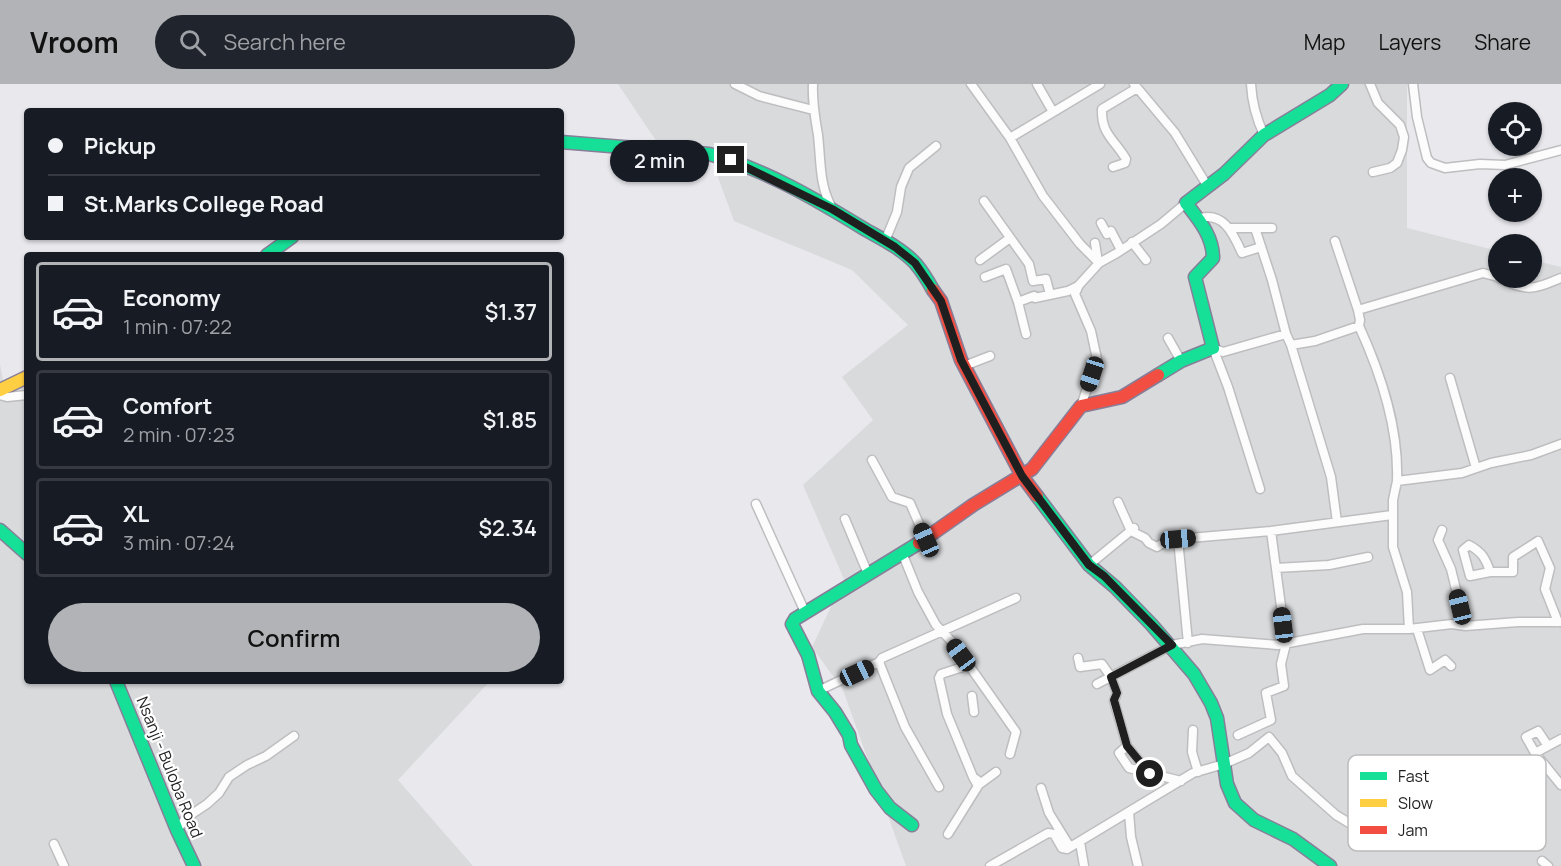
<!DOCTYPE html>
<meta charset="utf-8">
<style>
:root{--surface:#171b24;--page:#20242c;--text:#f1f3f6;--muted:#9ea1a6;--line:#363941;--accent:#b2b3b6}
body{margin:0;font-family:Manrope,sans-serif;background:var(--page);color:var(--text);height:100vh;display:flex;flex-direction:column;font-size:22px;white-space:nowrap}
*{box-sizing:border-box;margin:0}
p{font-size:20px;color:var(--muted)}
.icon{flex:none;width:33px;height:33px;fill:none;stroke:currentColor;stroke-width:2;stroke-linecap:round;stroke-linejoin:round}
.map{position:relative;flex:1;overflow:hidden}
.details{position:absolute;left:24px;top:168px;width:540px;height:432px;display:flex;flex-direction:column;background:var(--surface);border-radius:6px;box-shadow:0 2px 4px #0004}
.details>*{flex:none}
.guide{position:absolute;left:24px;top:24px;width:540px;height:132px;border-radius:6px;box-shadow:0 2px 4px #0004;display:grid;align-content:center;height:132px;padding:0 24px;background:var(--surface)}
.tools{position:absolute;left:1488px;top:18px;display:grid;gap:12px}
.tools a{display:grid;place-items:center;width:54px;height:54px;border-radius:50%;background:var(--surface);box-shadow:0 2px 4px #0004;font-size:30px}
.end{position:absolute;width:27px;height:27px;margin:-14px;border:8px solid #1f1f1f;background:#fff;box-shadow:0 0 0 3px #fff}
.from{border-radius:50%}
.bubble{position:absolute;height:42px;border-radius:21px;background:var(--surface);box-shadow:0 2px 4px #0004;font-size:20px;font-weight:600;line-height:42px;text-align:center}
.car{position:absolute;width:18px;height:36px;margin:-18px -9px;border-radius:8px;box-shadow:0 0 4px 2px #0007;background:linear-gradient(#222 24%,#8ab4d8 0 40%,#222 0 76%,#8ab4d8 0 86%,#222 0)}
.guide b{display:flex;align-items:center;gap:21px;height:57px;font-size:22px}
.guide b+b{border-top:2px solid var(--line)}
.guide i{width:15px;height:15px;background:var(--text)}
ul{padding:10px 0 0;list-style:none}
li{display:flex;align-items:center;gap:18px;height:99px;margin:0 12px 9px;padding:0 12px;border:3px solid var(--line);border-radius:6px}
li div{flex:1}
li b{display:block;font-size:22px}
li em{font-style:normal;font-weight:600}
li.on{border-color:var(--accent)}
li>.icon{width:54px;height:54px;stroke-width:1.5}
.button{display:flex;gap:12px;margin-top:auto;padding:12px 24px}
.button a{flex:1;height:69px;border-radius:36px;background:var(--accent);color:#111;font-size:24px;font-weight:600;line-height:69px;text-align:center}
header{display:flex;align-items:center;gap:36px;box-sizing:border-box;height:84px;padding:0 30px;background:var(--accent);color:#111}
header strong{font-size:28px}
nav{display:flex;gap:33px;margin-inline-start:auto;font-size:21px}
.search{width:420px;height:54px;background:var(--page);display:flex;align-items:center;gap:15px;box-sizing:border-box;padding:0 21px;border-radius:33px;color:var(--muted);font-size:22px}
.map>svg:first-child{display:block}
</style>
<header>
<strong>Vroom</strong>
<div class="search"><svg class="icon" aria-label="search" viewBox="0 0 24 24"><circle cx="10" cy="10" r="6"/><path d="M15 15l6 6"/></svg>Search here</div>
<nav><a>Map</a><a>Layers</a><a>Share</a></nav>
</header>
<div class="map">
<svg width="1561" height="782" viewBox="0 0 1561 782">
<rect width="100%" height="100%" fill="#e8e8ed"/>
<path fill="#d9dadc" d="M 618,0 L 1407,0 L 1407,144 L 1498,167 L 1498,194 L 1532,194 L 1532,176 L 1561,183 L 1561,782 L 906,782 L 843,606 L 812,563 L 844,495 L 803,401 L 873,336 L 842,293 L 908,241 L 852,186 L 734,137 L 712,77 L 669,76 Z
M 0,280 L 4,302 L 27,303 L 27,597 L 490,597 L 398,696 L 473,782 L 0,782 Z"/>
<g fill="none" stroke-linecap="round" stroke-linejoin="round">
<g stroke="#bebec0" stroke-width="11">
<path id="street" d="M 735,0 L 759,12 L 813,26
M 813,0 C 812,18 815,34 818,51 C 821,77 819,101 832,124
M 971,0 L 1010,54 L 1043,112 L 1080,160 L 1099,179
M 1037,0 L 1053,28
M 1134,0 L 1175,49 L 1208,103
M 1251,0 C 1252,19 1256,34 1264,51
M 1370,0 L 1378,19 L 1400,41 L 1404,53 L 1402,66 L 1397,79 L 1390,84 L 1373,88
M 1413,0 L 1417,33 L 1427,74 L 1431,79 L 1445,84 L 1480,80 L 1505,81 L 1561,66
M 1010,54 L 1100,0
M 1113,83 L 1125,79 L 1126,75 C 1114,55 1101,50 1102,25 L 1137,4
M 984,117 L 1029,180 L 1033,197 L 1046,195 L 1050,210
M 1197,135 C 1223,126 1233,149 1242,169 L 1261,163
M 1101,139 L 1107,150 L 1111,147 L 1121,166
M 1231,144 L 1272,144
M 1255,144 L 1272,196 L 1286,250
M 885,157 L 897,128 L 901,103 L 909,84 L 936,62
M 1335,157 L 1358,226 L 1360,236 L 1359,242
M 1132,158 L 1146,176
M 1095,159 L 1098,178
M 980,176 L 1010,154
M 985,193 L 1006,185 L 1018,218
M 1499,194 C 1527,208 1532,206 1561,194
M 1358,226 L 1483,189 L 1498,193
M 1026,250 L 1018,218 L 1034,212 L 1035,214 L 1068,207 L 1078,202
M 1168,254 L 1181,277
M 1291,261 L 1331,393 L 1337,438
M 1213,264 L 1223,268 L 1286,250 L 1291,261 L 1315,257 L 1359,242 C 1381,290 1399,343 1397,397
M 1213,264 L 1228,303 L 1260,405
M 964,282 L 990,272
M 1450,294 L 1476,384
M 0,311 L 7,313 L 27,311
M 1081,322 L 1097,275 L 1091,247 L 1075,210 L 1079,201 L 1099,179 L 1117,169 L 1161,140 L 1186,119
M 872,376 L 892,413 L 910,419 L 926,456
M 1118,418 L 1131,447 L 1145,454 L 1149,459 L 1157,463 L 1166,457 L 1178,455
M 756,420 L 805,528
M 845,435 L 868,490
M 1442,446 L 1438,456 L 1451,485 L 1465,542
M 903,471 L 918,508 L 936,541 L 954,560 L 1016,648 L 1010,670
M 1089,481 L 1134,444
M 1276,484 L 1329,481 L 1368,473
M 1490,488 L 1470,492 L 1463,466 L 1469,461 C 1482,468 1486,475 1490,488 L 1513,488 L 1513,473 L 1538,457 L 1550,484 L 1545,505 L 1558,538
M 1409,545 L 1407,508 L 1393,463 L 1393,416 L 1397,397 L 1462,389 L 1491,379 L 1531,371 L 1561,360
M 1417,545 L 1430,586 L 1445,576 L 1451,582
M 1188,559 L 1178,455 L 1271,447 L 1392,431
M 1078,574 L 1080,583 L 1102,580 L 1111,593 L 1117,609 L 1114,617 L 1127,662 L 1150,690
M 969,581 L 941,590 L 939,594 L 947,630 L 973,693
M 1097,600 L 1172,561 L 1202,555 L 1278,561 L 1363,545 L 1409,545 L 1452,540 L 1465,542 L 1518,538 L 1561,538
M 818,607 L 879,578
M 972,612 L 974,628
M 1193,646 L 1192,668 L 1198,688
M 1238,651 L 1271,636 L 1266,609 L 1284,602 L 1281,580 L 1286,560 L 1271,447
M 1127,662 L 1119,669 L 1129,684 L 1181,697
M 1548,662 L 1538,647 L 1526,653 L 1535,669 L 1561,701
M 1535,669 L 1561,655
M 939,703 L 905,643 L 879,578 L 882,574 L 1016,514
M 1041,704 L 1049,729 L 1070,763
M 1129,728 L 1131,753 L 1138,782
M 177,746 L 186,734 L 207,720 L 219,709 L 229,693 L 247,681 L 266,672 L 294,652
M 948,750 L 978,702 L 973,693 L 981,699 L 996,688
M 1080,758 L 1084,782
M 54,760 L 64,782
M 1542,777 L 1548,782
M 990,782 L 1048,749 L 1054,750 L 1062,764 L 1067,765 L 1193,689 L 1224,680 L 1249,669 L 1269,653 L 1282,669 L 1292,692 L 1336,731 L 1364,748"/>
</g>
<g stroke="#877e99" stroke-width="15">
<path id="fast" d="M 561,58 L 709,70 C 765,85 817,116 866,146 C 882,155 902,165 915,179 C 922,187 928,197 933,206
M 267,171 L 292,153
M 1158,291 L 1181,277 L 1213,264 L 1195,193 L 1213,174 C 1213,152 1199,136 1186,119 L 1224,90 L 1264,51 L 1330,11 L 1342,0
M 1037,412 L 1089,481 L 1115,503 L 1151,540 L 1194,590 L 1211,619 L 1217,634 L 1227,700 L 1235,719 L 1254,736 L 1293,755 L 1330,782
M 0,446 L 27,470
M 116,597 L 177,746 L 194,782
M 912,741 L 890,724 L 876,706 L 851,661 L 849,651 L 835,628 L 818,607 L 808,571 L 792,540 L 795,535 L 919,459"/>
</g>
<g stroke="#877e99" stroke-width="15">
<path id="slow" d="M 0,306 L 27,293"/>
</g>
<g stroke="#877e99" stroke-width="15">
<path id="jam" d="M 933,206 L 941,217 L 961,276 L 1022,392 L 1037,412
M 919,459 L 973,421 L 1032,385 L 1081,322 L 1122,313 L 1158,291"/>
</g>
<use href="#street" stroke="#fcfcfc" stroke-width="8"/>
<use href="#fast" stroke="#16e098" stroke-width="12"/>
<use href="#slow" stroke="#ffcf43" stroke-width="12"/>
<use href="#jam" stroke="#f24e42" stroke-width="12"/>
</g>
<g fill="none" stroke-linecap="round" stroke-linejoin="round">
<path stroke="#1f1f1f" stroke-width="8" d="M 731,76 L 832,125 L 895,163 L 915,179 L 941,217 L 961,276 L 1022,392 L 1089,481 L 1104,492 L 1172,561 L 1111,593 L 1117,609 L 1114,616 L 1127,662 L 1150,690"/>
</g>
<g text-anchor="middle" stroke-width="4.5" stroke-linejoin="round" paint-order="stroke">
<g font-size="16" fill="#1f1f1f" stroke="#fff">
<text transform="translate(170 683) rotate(68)" y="6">Nsanji - Buloba Road</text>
</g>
</g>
<rect x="1348" y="671" width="198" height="96" rx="9" fill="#fff" stroke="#bcbcbc" stroke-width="1.5"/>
<rect x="1360" y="688" width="27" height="8" fill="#16e098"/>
<rect x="1360" y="715" width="27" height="8" fill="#ffcf43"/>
<rect x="1360" y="742" width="27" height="8" fill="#f24e42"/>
<g font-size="16" fill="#1f1f1f">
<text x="1398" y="698">Fast</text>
<text x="1398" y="725">Slow</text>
<text x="1398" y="752">Jam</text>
</g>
</svg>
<div class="tools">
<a><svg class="icon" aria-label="locate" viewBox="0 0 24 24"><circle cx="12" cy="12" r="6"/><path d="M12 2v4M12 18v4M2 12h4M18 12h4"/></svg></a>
<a>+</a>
<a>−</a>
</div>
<i class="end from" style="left:1150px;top:690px"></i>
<i class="end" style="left:731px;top:76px"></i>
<div class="bubble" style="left:610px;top:56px;width:99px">2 min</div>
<i class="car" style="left:1092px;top:290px;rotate:198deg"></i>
<i class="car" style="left:1178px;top:455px;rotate:85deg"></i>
<i class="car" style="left:926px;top:456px;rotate:336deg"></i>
<i class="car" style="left:1460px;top:523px;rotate:346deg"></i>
<i class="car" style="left:1283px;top:541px;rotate:353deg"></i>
<i class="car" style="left:961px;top:571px;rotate:323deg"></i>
<i class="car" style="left:857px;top:589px;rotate:65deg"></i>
<div class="guide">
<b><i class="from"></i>Pickup</b>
<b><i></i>St.Marks College Road</b>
</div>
<section class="details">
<ul>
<li class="on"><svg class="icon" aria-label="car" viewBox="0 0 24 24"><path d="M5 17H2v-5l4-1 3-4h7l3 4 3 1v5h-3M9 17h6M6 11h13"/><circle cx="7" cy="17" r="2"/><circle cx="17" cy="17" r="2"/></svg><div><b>Economy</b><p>1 min · 07:22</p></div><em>$1.37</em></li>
<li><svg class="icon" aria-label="car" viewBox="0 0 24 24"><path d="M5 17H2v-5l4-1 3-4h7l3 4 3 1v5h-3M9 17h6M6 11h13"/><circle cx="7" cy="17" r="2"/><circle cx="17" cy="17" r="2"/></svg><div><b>Comfort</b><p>2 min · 07:23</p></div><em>$1.85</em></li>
<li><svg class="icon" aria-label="car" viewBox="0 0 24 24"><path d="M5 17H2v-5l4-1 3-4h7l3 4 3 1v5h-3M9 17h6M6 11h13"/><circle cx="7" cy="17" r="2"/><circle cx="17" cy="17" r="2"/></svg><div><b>XL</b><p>3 min · 07:24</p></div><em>$2.34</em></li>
</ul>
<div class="button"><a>Confirm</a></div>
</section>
</div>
